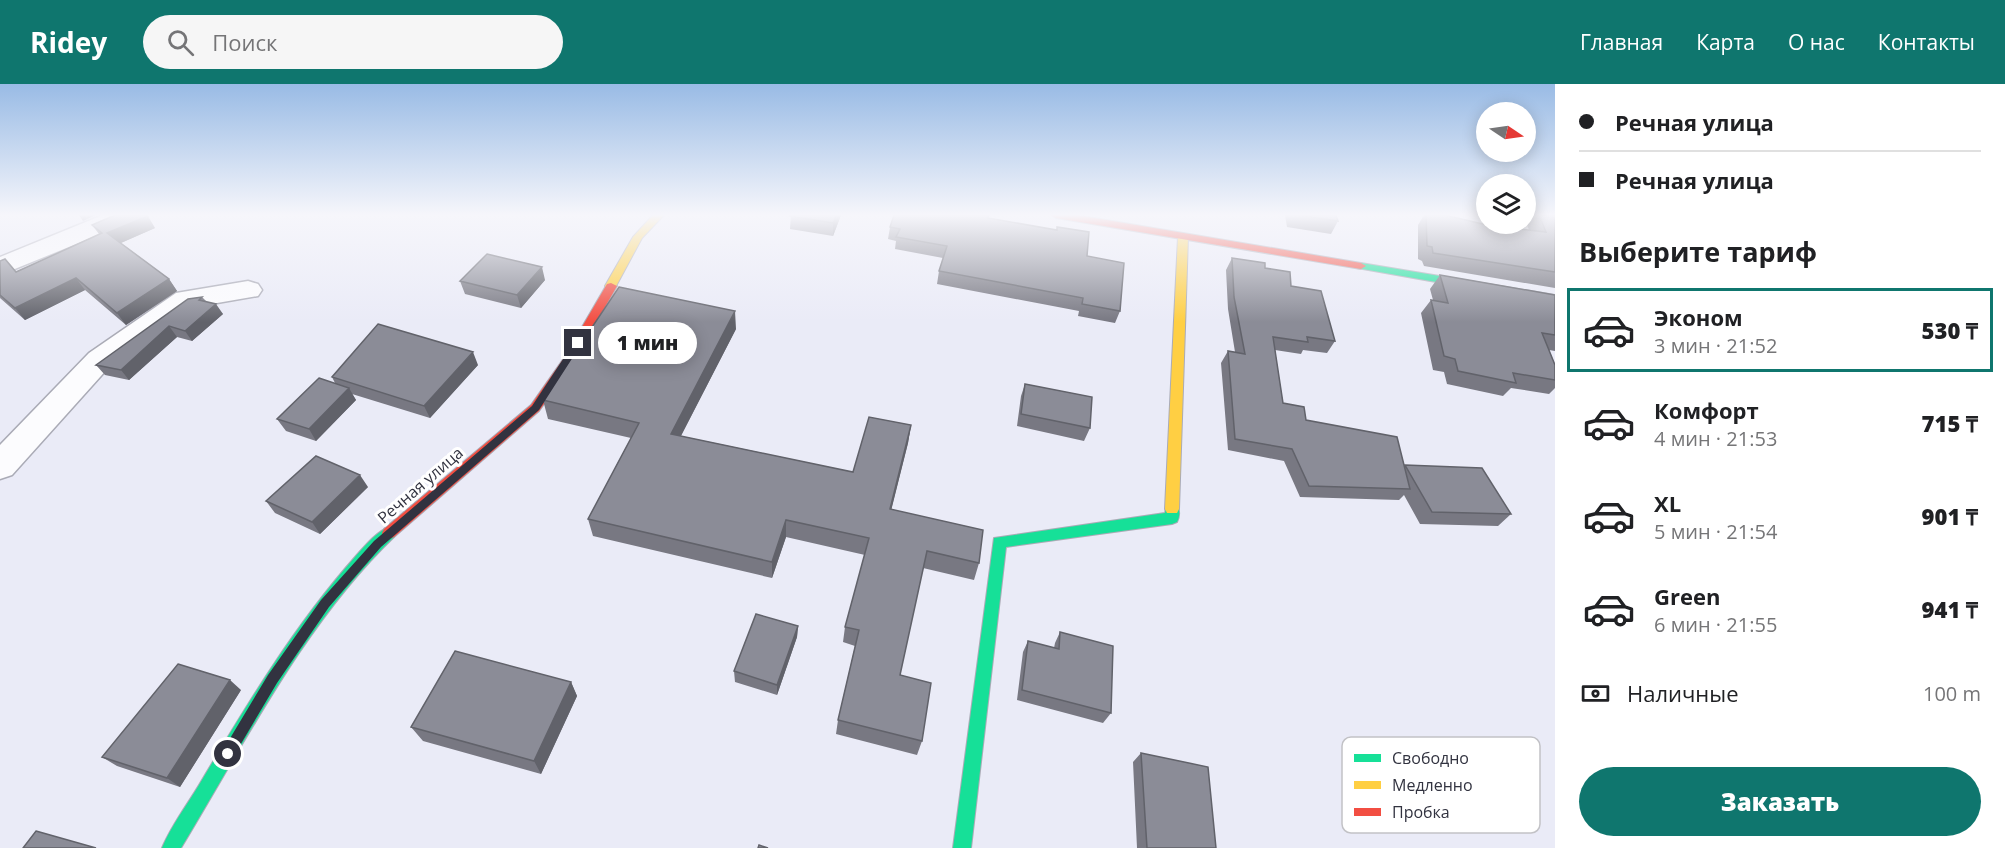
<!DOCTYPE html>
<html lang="ru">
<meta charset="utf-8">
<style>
:root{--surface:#fff;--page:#f6f6f6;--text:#202124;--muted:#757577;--line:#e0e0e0;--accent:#0f766e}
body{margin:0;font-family:"Open Sans",sans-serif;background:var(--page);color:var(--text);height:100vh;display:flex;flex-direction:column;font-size:22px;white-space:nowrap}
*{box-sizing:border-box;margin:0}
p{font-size:20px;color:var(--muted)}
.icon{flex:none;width:33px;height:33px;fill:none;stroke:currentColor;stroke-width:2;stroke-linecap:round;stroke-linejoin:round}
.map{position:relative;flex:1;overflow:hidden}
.side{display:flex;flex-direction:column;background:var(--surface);width:450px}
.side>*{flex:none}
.hud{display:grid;align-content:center;height:132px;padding:0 24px;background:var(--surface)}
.needle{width:39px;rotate:103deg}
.controls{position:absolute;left:1476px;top:18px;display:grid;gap:12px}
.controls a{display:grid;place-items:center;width:60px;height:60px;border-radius:50%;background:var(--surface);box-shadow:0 3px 15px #0003;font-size:30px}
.end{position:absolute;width:27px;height:27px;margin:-14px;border:8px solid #323340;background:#fff;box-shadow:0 0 0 3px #fff}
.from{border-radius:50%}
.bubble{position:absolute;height:42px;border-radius:21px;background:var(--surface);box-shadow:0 3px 15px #0003;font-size:20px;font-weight:800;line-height:42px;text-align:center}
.hud b{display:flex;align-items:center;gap:21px;height:57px;font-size:22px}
.hud b+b{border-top:2px solid var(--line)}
.hud i{width:15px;height:15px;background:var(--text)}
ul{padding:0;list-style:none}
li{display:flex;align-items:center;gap:18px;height:84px;margin:0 12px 9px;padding:0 12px;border:3px solid transparent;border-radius:0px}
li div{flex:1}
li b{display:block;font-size:22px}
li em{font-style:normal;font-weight:800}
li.active{border-color:var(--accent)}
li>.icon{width:54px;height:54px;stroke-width:1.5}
h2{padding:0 24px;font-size:27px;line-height:72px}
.pay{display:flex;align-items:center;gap:15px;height:66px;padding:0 24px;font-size:22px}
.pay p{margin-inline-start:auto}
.button{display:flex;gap:12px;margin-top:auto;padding:12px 24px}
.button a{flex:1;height:69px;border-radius:36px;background:var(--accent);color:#fff;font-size:24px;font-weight:800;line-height:69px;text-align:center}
header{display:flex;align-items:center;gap:36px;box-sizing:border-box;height:84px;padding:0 30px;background:var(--accent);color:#fff}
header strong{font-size:28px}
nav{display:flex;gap:33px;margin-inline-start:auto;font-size:21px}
.search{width:420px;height:54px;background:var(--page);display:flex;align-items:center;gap:15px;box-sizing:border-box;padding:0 21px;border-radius:33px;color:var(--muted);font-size:22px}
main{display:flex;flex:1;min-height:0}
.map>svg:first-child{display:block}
</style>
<header>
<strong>Ridey</strong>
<div class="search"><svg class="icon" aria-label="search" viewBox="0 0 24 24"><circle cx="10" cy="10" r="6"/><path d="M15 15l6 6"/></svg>Поиск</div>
<nav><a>Главная</a><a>Карта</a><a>О нас</a><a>Контакты</a></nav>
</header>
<main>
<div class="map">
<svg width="1555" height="764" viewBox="0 0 1555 764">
<rect width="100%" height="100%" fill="#eaebf7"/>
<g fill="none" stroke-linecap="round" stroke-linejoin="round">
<g stroke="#aaabb6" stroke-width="3">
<path id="street" d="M 103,131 L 138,131 L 135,136 L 0,191 L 0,173 Z
M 248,197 L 258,200 L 262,206 L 258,212 L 194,223 L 109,283 L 12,391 L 0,395 L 0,361 L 89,269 L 176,209 Z"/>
</g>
<g stroke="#aaabb6" stroke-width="2">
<path id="fast" d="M 1361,179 L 1555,211 L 1555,219 L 1357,184 L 1357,180 Z
M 1172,419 L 1177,421 C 1180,427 1180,432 1177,438 L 1172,440 L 1006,463 L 971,764 L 953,764 L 994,454 L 1165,429 L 1167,421 Z
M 389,443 L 394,445 L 396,449 L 394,453 C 306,537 244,660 181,764 L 162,764 C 171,742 187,721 199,701 C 246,622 294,542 355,473 C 364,463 376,448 389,443 Z"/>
</g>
<g stroke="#aaabb6" stroke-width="2">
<path id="slow" d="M 653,131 L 664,131 L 642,154 L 615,204 L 607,204 L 605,202 L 633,153 Z
M 1183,150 L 1188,153 L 1179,425 L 1177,429 L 1167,429 L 1165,425 L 1178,153 Z"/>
</g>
<g stroke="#aaabb6" stroke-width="2">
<path id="jam" d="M 1051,131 L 1077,131 L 1361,179 L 1366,182 L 1361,185 L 1056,134 Z
M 611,199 L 617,202 L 573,279 L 539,327 L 394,453 L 389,455 L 384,453 L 382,449 L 384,445 L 531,321 L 564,274 L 607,200 Z"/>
</g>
<use href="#street" fill="#fcfcfe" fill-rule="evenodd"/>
<use href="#fast" fill="#16e098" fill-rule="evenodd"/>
<use href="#slow" fill="#ffcf43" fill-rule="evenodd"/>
<use href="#jam" fill="#f24e42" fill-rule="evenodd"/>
</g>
<path fill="#787882" d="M 791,131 L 841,131 L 833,152 L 790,145 Z
M 894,131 L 989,131 L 989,134 L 1087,172 L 1120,227 L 1115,239 L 1078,232 L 1079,227 L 937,200 L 939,187 L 943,174 L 895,165 L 896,157 L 888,155 L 890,143 Z
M 1285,131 L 1336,131 L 1338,137 L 1331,150 L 1287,143 Z
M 1424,131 L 1491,142 L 1529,146 L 1526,138 L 1526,133 L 1527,131 L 1555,131 L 1555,204 L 1424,182 L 1422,177 L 1418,175 L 1418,141 Z
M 92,141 L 155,144 L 121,159 L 169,195 L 177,207 L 126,241 L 85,206 L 25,236 L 0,214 L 0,177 L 16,188 L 99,150 Z
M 1232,174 L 1265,184 L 1291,202 L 1335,257 L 1327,269 L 1303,266 L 1301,270 L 1275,266 L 1283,319 L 1306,336 L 1511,430 L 1498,442 L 1420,440 L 1404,411 L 1399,416 L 1300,413 L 1284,377 L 1228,366 L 1221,279 L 1228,267 L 1235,268 L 1228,225 L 1226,186 Z
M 1440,191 L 1555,211 L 1555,267 L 1549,266 L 1555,281 L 1555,304 L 1549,310 L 1511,304 L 1503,312 L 1447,300 L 1444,288 L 1433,286 L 1421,229 L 1431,216 L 1433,216 L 1430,205 Z
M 545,196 L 521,224 L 465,210 L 460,197 Z
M 202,213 L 206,217 L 223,230 L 192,257 L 177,253 L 129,296 L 105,291 L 96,281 Z
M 736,245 L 681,352 L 853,388 L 911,341 L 908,359 L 891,426 L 979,479 L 974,496 L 923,484 L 900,591 L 922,657 L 917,671 L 836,650 L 838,636 L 855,562 L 843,558 L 845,543 L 865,471 L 786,453 L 772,494 L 593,452 L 588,435 L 631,354 L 548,335 L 543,316 Z
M 478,281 L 430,334 L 352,310 L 356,316 L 316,357 L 286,347 L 277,335 L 335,299 L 332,293 Z
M 1025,300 L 1090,344 L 1084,357 L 1017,342 L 1021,312 Z
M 368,403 L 320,450 L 275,429 L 266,417 Z
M 798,542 L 797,553 L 777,611 L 735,598 L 734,587 Z
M 1060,548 L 1111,629 L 1103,639 L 1017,616 L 1023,568 L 1028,557 L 1054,564 L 1055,559 Z
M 571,598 L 577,612 L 541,690 L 423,657 L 411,643 Z
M 241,606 L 180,703 L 117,682 L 102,673 Z
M 1141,669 L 1216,764 L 1137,764 L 1133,678 Z"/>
<path fill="#61626a" d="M 79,131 L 96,131 L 83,137 Z
M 837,131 L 841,131 L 833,152 L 833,139 Z
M 148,132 L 155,144 L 116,161 L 107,149 Z
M 542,183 L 545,196 L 521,224 L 517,211 Z
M 76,194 L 85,206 L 25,236 L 15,224 Z
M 169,195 L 177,207 L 126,241 L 117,229 Z
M 216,220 L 223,230 L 192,257 L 185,247 Z
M 735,227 L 736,245 L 673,367 L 671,350 Z
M 169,242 L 177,253 L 129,296 L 121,286 Z
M 473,268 L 478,281 L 430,334 L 424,322 Z
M 349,304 L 356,316 L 316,357 L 309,345 Z
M 911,341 L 908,359 L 887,443 L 890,425 Z
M 360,391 L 368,403 L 320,450 L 312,438 Z
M 786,436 L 786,453 L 772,494 L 772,478 Z
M 798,542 L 797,553 L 777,611 L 777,601 Z
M 230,596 L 241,606 L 180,703 L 167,694 Z
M 571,598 L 577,612 L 541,690 L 534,677 Z"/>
<path fill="#8b8c97" stroke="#61626a" stroke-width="1.5" d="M 115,131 L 147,131 L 148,132 L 107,149 L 169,195 L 117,229 L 76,194 L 15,224 L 0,211 L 0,177 L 5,175 L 16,188 L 102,149 L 92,141 Z
M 791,131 L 837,131 L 833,139 L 790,132 Z
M 894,131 L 989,131 L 988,134 L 1057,146 L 1057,143 L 1089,148 L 1087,172 L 1124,179 L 1120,227 L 1082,220 L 1083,214 L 939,187 L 947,162 L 896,153 L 900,145 L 890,143 Z
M 1298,131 L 1336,131 L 1338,137 Z
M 1426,131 L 1445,131 L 1491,142 L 1546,148 L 1539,131 L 1555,131 L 1555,188 L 1433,169 L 1432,163 L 1427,162 Z
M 487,170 L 542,183 L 517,211 L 460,197 Z
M 1232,174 L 1265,179 L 1265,184 L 1290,188 L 1291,202 L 1321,207 L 1335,257 L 1307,253 L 1308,258 L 1273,253 L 1283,319 L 1304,323 L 1306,336 L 1397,353 L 1410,405 L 1309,402 L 1292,365 L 1235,355 L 1228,267 L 1245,270 L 1234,213 Z
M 1440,191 L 1555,211 L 1555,251 L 1542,249 L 1555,281 L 1555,296 L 1513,289 L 1516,299 L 1458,287 L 1455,275 L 1444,272 L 1431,216 L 1448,219 Z
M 619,203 L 735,227 L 671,350 L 853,388 L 869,333 L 911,341 L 890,425 L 983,446 L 979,479 L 927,467 L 900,591 L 931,599 L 922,657 L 838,636 L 859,546 L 845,543 L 869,454 L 786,436 L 772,478 L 588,435 L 639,339 L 543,316 Z
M 202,213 L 199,216 L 216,220 L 185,247 L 169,242 L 121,286 L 96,281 L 188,215 Z
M 378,240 L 473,268 L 424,322 L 332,293 Z
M 319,294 L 349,304 L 309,345 L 277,335 Z
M 1025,300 L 1092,313 L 1090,344 L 1021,330 Z
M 316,372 L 360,391 L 312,438 L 266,417 Z
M 1405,381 L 1482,384 L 1511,430 L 1432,428 Z
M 756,530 L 798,542 L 777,601 L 734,587 Z
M 1060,548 L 1113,562 L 1111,629 L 1022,606 L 1028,557 L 1059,565 Z
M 455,567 L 571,598 L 534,677 L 411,643 Z
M 178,580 L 230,596 L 167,694 L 102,673 Z
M 1141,669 L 1208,683 L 1216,764 L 1147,764 Z
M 36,747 L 96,764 L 23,764 Z
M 759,761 L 768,764 L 758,764 Z"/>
<linearGradient id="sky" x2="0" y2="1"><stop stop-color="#99bbe5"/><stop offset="0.55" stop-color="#f6f6fb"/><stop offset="1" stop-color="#f6f6fb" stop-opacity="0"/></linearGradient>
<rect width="1555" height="238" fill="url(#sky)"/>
<path fill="#323340" d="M 575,257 L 582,259 L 539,326 L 381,463 L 329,523 L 277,599 L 232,675 L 228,676 L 223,675 L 221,670 L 223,666 L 268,591 L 321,516 L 374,457 L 532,322 Z"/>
<g text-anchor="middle" stroke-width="6" stroke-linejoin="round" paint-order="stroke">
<g font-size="16" fill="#323340" stroke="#fff">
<text transform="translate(420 401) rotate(-41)" y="6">Речная улица</text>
</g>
</g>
<rect x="1342" y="653" width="198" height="96" rx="9" fill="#fff" stroke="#c2c2c6" stroke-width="1.5"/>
<rect x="1354" y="670" width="27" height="8" fill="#16e098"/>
<rect x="1354" y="697" width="27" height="8" fill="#ffcf43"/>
<rect x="1354" y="724" width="27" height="8" fill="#f24e42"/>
<g font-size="16" fill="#323340">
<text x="1392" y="680">Свободно</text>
<text x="1392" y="707">Медленно</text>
<text x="1392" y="734">Пробка</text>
</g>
</svg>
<div class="controls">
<a><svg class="needle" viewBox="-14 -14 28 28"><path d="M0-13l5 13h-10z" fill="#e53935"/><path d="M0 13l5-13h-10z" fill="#757577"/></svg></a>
<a><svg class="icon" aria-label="layers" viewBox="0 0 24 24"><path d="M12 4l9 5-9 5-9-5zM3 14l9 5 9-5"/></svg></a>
</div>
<i class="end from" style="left:228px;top:670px"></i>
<i class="end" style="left:578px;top:259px"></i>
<div class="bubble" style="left:598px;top:238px;width:99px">1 мин</div>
</div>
<section class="side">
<div class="hud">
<b><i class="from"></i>Речная улица</b>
<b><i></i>Речная улица</b>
</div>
<h2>Выберите тариф</h2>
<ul>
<li class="active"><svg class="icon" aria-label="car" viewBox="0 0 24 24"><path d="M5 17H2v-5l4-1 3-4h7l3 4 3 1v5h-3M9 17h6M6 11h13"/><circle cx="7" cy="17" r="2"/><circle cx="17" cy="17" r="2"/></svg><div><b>Эконом</b><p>3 мин · 21:52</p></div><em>530 ₸</em></li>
<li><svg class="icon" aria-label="car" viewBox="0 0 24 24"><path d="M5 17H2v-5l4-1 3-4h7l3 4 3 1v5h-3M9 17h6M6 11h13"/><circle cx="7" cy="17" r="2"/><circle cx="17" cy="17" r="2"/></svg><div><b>Комфорт</b><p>4 мин · 21:53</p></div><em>715 ₸</em></li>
<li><svg class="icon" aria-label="car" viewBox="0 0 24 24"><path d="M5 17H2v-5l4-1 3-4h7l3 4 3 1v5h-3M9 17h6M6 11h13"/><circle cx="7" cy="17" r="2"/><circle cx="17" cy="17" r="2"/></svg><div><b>XL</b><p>5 мин · 21:54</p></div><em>901 ₸</em></li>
<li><svg class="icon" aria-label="car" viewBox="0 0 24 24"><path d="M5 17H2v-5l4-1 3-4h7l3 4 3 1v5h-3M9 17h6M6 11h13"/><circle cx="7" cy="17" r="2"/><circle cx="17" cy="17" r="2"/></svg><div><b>Green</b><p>6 мин · 21:55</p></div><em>941 ₸</em></li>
</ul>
<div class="pay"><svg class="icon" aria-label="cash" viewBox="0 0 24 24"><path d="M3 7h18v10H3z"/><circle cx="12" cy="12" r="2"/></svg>Наличные<p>100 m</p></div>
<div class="button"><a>Заказать</a></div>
</section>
</main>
